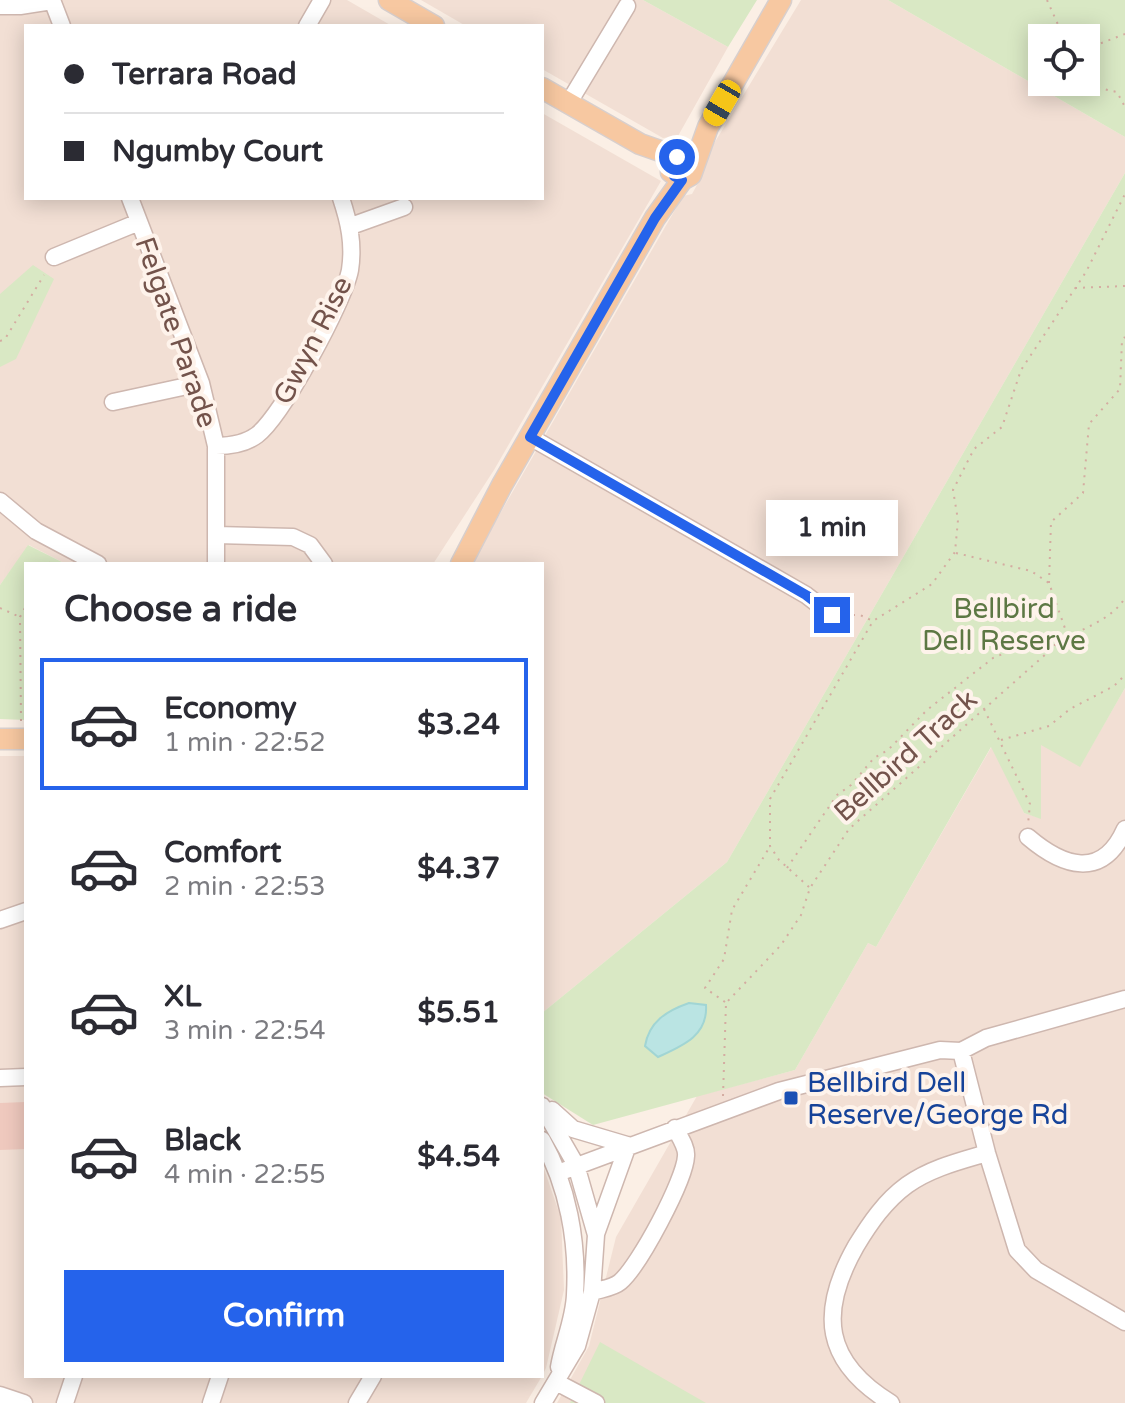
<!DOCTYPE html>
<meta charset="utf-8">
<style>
:root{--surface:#fff;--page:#f2f2f3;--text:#2b2b33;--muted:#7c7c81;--line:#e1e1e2;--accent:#2563eb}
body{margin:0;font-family:"Varela Round",sans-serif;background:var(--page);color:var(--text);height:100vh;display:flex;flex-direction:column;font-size:30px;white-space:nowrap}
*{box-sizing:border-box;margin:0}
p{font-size:26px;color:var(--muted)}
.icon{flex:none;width:44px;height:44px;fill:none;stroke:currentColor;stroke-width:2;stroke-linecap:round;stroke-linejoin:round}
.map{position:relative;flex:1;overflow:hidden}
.panel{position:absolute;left:24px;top:562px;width:520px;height:816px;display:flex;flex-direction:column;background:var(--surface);border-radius:0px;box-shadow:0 4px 20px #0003}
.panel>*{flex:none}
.hud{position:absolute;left:24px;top:24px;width:520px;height:176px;border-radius:0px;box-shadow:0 4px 20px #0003;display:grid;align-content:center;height:176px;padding:0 40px;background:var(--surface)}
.buttons{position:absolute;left:1028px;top:24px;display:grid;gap:16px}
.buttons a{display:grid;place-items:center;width:72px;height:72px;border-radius:0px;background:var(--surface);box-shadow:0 4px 20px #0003;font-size:40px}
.end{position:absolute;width:36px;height:36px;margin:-18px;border:10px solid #2563eb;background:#fff;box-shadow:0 0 0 4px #fff}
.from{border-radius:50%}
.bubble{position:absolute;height:56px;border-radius:0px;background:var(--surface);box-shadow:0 4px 20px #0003;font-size:26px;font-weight:700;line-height:56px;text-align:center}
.car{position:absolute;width:24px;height:48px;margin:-24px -12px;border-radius:10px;box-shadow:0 0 6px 2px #0007;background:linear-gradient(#f5c518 24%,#345 0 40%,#f5c518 0 76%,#345 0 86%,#f5c518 0)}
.hud b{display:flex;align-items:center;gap:28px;height:76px;font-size:30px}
.hud b+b{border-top:2px solid var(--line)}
.hud i{width:20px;height:20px;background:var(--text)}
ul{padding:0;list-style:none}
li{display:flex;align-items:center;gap:24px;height:132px;margin:0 16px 12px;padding:0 24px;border:4px solid transparent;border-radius:0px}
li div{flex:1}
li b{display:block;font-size:30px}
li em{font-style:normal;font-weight:700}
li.current{border-color:var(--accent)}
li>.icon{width:72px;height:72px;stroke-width:1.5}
h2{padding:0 40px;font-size:36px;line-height:96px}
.cta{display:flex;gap:16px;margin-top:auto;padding:16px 40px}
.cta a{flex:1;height:92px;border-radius:0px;background:var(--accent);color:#fff;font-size:32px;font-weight:700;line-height:92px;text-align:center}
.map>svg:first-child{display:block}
</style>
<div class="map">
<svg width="1125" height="1403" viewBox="0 0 1125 1403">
<rect width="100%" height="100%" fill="#fbefe5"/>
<path fill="#f2dfd4" d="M 0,0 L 347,0 L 392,26 L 26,26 L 26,198 L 542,198 L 542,113 L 661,181 L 494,470 L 433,564 L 66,564 L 29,545 L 0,585 Z
M 421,0 L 643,0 L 728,47 L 678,136 L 663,138 L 542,69 L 542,26 L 466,26 Z
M 801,0 L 888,0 L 1125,137 L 1125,173 L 727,862 L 542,1013 L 542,564 L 471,564 L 683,196 L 692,194 L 703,174 L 704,160 Z
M 1125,688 L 1125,1403 L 557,1403 L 589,1346 L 616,1237 L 697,1096 L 795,1070 L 868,943 L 876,947 L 992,746 L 1024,813 L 1040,818 L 1041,744 L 1080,766 Z
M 0,756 L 26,756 L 26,1376 L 542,1376 L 526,1403 L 0,1403 Z
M 542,1163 L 561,1218 L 564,1290 L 546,1368 L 542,1376 Z"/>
<path fill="#d9e8c4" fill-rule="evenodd" d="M 643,0 L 757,0 L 728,47 Z
M 888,0 L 1125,0 L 1125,137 ZM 1042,38 L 1086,38 L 1086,82 L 1042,82 Z
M 1125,173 L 1125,688 L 1080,767 L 1041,745 L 1041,819 L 1024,813 L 991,747 L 876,947 L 868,943 L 795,1070 L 593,1125 L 542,1093 L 542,1013 L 727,862 Z
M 33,265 L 54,279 L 16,359 L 0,367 L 0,294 Z
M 28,545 L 66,564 L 26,564 L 26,720 L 0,719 L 0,585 Z
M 600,1342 L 706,1403 L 570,1403 Z"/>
<path fill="#bae4e3" stroke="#a1d5d4" stroke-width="2" d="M 689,1003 L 706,1005 C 708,1036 682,1046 658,1057 L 645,1046 C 649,1022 666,1011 689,1003 Z"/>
<path fill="#efc9be" d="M 26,1102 L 26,1149 L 0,1150 L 0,1103 Z"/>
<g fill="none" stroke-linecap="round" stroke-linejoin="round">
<g stroke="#ceb7af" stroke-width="19">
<path id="minor" d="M 52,0 L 62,26
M 0,6 L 20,6 L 52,1
M 307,26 L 322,0
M 568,104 L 627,6
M 130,198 L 201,383 L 216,446 L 216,564
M 351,226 L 404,207
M 54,257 L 139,222
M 113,402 L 201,383
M 530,437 L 806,595 L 832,615
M 216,446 C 231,446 245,444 257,435 C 282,416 344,302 350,270 C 354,244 349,222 341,198
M 0,501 L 36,531 L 98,564
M 216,535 L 293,537 L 310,545 L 324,564
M 1028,837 C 1062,866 1102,881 1125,829
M 0,920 L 26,911
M 961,1051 L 987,1153 L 1017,1250 L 1036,1270 L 1125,1322
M 0,1078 L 26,1077
M 542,1106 L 576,1165 L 596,1235 L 592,1292 L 577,1346 L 543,1403
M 552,1110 L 573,1129 L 627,1145
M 542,1140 C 568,1186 578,1242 575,1295 C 574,1320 563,1343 559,1367
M 558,1173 L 779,1091 L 940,1050 L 961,1051 L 986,1038 L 1125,999
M 596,1234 L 628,1145
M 592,1292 C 601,1289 613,1288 620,1282 C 639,1266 685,1180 686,1156 C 687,1147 679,1136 675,1128
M 556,1382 L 596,1403
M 0,1395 L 24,1403
M 65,1403 L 74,1376
M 211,1403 L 220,1376
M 357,1403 L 373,1376
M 891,1403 C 824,1362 818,1313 856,1246 C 870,1223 885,1201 907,1185 C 931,1168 960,1161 987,1153"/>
</g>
<g stroke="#d8cfcd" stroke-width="23">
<path id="major" d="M 389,0 L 434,26
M 542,88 L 640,144 L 677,157
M 693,164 L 686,157 L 677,157 L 672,162 L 671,172 L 682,180 L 691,175 L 708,127 L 781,0
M 461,564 L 502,485 L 655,218 L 682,180
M 0,739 L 26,739"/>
</g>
<path stroke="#d4aca1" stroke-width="2" stroke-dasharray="2 6" stroke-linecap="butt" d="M 1047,0 L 1064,38
M 1086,49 L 1125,34
M 1086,77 L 1099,88 L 1117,92 L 1125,107
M 1075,288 L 1125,286
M 0,341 L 5,339 L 44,275
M 956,553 L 1031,571 L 1049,583 L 1067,634
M 49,564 L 53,557
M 1049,583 L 1051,522 L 1083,493 L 1089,424 L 1120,389 L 1122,340 L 1125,337
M 0,608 L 20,617
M 845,615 L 860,615 L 873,621 L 932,584 L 955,552 L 958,520 L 953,490 L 974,449 L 1002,427 L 1021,370 L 1086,272 L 1125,194
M 984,709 L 1030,804 L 1028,824
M 21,721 L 20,617 L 26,606
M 1001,740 L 1049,726 L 1070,709 L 1114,686 L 1125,675
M 787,868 L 837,795 L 851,785 L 874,758 L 888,750 L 927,710 L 993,658 L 1020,647 L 1055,645
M 809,887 L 779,860 L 770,846 L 770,799 L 873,621
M 725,1002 L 705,988 L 724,959 L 732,910 L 769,848
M 723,1096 L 726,1003 L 781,945 L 801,915 L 810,888 L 849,829 L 1056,645 C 1079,628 1109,623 1125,598"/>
<use href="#minor" stroke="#fff" stroke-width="16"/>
<use href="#major" stroke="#f7c8a1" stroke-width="20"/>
</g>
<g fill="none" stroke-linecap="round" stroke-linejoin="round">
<path stroke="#2563eb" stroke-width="10" d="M 677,157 L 671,170 L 674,176 L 682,180 L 655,218 L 530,437 L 806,595 L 832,615"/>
</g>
<rect fill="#1a4fb4" stroke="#fef3eb" stroke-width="3" x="783" y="1090" width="16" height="16" rx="4"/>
<g text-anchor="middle" stroke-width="8" stroke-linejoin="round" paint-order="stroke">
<g font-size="28" fill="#73534b" stroke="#fef3eb">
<text transform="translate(177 332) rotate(71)" y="10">Felgate Parade</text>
<text transform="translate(312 340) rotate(-63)" y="10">Gwyn Rise</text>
<text transform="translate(905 755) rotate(-42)" y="10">Bellbird Track</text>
</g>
<g font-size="28" fill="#5d7844" stroke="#fef3eb">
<text x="1004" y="618">Bellbird<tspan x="1004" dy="32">Dell Reserve</tspan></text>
</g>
<g font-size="28" fill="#164399" stroke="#fef3eb" text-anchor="start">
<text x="807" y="1092">Bellbird Dell<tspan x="807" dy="32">Reserve/George Rd</tspan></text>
</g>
</g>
</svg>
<div class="buttons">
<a><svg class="icon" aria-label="locate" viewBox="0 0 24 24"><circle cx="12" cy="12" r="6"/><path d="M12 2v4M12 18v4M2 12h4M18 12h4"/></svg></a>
</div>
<i class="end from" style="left:677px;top:157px"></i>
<i class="end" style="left:832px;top:615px"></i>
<div class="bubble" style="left:766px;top:500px;width:132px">1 min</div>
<i class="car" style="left:722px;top:103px;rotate:210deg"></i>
<div class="hud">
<b><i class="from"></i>Terrara Road</b>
<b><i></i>Ngumby Court</b>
</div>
<section class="panel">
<h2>Choose a ride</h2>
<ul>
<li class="current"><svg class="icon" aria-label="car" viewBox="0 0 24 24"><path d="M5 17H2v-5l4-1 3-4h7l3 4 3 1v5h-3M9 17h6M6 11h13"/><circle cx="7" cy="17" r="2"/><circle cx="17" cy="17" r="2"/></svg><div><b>Economy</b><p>1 min · 22:52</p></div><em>$3.24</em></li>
<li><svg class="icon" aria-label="car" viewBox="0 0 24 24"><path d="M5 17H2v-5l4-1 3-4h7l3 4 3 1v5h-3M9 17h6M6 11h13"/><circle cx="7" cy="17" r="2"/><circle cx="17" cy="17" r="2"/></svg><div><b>Comfort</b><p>2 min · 22:53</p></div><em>$4.37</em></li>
<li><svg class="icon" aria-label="car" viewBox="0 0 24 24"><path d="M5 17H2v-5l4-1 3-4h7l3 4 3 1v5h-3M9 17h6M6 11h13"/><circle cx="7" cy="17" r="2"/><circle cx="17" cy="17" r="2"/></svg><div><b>XL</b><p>3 min · 22:54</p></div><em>$5.51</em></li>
<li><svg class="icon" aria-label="car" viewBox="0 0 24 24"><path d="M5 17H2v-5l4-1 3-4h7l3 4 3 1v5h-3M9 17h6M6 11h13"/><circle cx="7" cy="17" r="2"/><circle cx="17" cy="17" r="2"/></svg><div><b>Black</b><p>4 min · 22:55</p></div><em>$4.54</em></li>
</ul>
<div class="cta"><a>Confirm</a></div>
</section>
</div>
